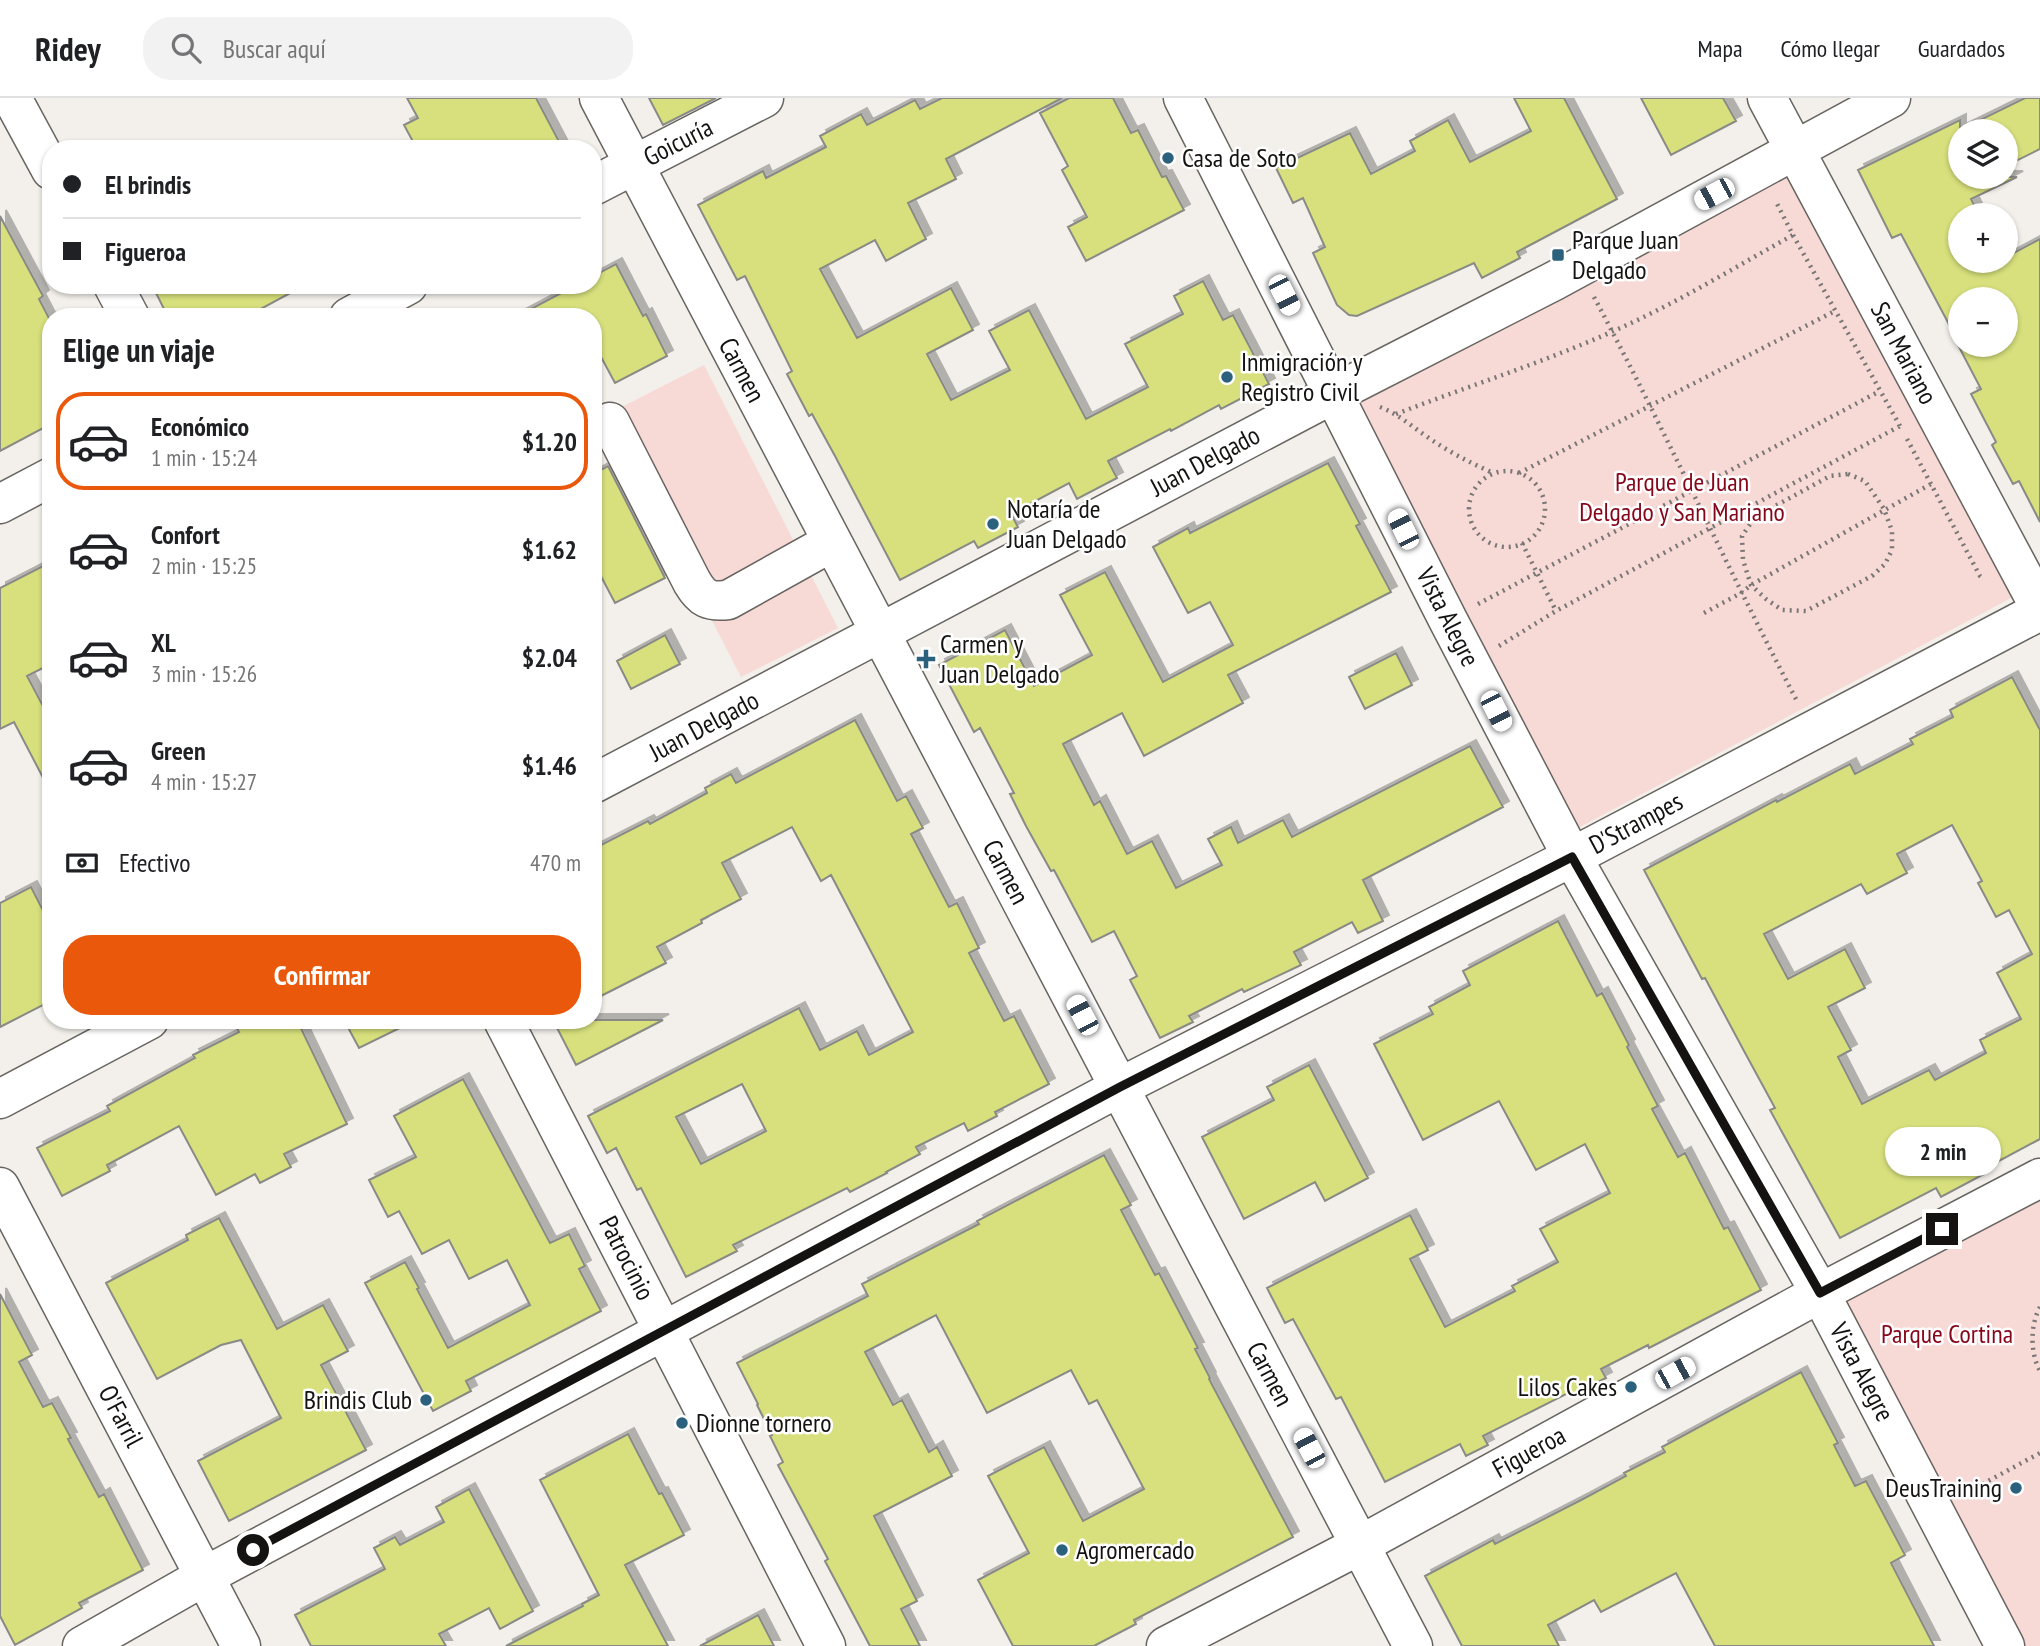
<!DOCTYPE html>
<html lang="es">
<meta charset="utf-8">
<style>
:root{--surface:#fff;--page:#f2f2f2;--text:#202124;--muted:#757577;--line:#e0e0e0;--accent:#ea580c}
body{margin:0;font-family:"PT Sans Narrow",sans-serif;background:var(--page);color:var(--text);height:100vh;display:flex;flex-direction:column;font-size:26px;white-space:nowrap}
*{box-sizing:border-box;margin:0}
p{font-size:23px;color:var(--muted)}
.icon{flex:none;width:38px;height:38px;fill:none;stroke:currentColor;stroke-width:2;stroke-linecap:round;stroke-linejoin:round}
.map{position:relative;flex:1;overflow:hidden}
.sheet{position:absolute;left:42px;top:210px;width:560px;height:721px;display:flex;flex-direction:column;background:var(--surface);border-radius:28px;box-shadow:0 2px 5px #0004}
.sheet>*{flex:none}
.banner{position:absolute;left:42px;top:42px;width:560px;height:154px;border-radius:28px;box-shadow:0 2px 5px #0004;display:grid;align-content:center;height:154px;padding:0 21px;background:var(--surface)}
.tools{position:absolute;left:1948px;top:21px;display:grid;gap:14px}
.tools a{display:grid;place-items:center;width:70px;height:70px;border-radius:50%;background:var(--surface);box-shadow:0 2px 5px #0004;font-size:35px}
.end{position:absolute;width:32px;height:32px;margin:-16px;border:9px solid #141312;background:#fff;box-shadow:0 0 0 4px #fff}
.from{border-radius:50%}
.bubble{position:absolute;height:49px;border-radius:24px;background:var(--surface);box-shadow:0 2px 5px #0004;font-size:23px;font-weight:800;line-height:49px;text-align:center}
.car{position:absolute;width:21px;height:42px;margin:-21px -10px;border-radius:9px;box-shadow:0 0 5px 2px #0007;background:linear-gradient(#fff 24%,#345 0 40%,#fff 0 76%,#345 0 86%,#fff 0)}
.banner b{display:flex;align-items:center;gap:24px;height:66px;font-size:26px}
.banner b+b{border-top:2px solid var(--line)}
.banner i{width:18px;height:18px;background:var(--text)}
ul{padding:0;list-style:none}
li{display:flex;align-items:center;gap:21px;height:98px;margin:0 14px 10px;padding:0 7px;border:4px solid transparent;border-radius:28px}
li div{flex:1}
li b{display:block;font-size:26px}
li em{font-style:normal;font-weight:800}
li.active{border-color:var(--accent)}
li>.icon{width:63px;height:63px;stroke-width:1.5}
h2{padding:0 21px;font-size:32px;line-height:84px}
.pay{display:flex;align-items:center;gap:18px;height:77px;padding:0 21px;font-size:26px}
.pay p{margin-inline-start:auto}
.action{display:flex;gap:14px;margin-top:auto;padding:14px 21px}
.action a{flex:1;height:80px;border-radius:28px;background:var(--accent);color:#fff;font-size:28px;font-weight:800;line-height:80px;text-align:center}
header{display:flex;align-items:center;gap:42px;box-sizing:border-box;height:98px;padding:0 35px;background:var(--surface);border-bottom:2px solid var(--line)}
header strong{font-size:33px}
nav{display:flex;gap:38px;margin-inline-start:auto;font-size:24px}
.search{width:490px;height:63px;background:var(--page);display:flex;align-items:center;gap:18px;box-sizing:border-box;padding:0 24px;border-radius:28px;color:var(--muted);font-size:26px}
.map>svg:first-child{display:block}
</style>
<header>
<strong>Ridey</strong>
<div class="search"><svg class="icon" aria-label="search" viewBox="0 0 24 24"><circle cx="10" cy="10" r="6"/><path d="M15 15l6 6"/></svg>Buscar aquí</div>
<nav><a>Mapa</a><a>Cómo llegar</a><a>Guardados</a></nav>
</header>
<div class="map">
<svg width="2040" height="1548" viewBox="0 0 2040 1548">
<defs>
<filter id="shadow"><feDropShadow dx="6" dy="-6" stdDeviation="0" flood-color="#0004"/></filter>
</defs>
<rect width="100%" height="100%" fill="#f3f0eb"/>
<path fill="#f7d9d6" d="M 1785,68 L 2015,498 L 1578,730 L 1348,300 Z
M 704,267 L 838,530 L 741,579 L 606,317 Z
M 2040,1080 L 2040,1548 L 2005,1548 L 1820,1195 Z"/>
<path fill="#d7e07c" stroke="#898a85" stroke-width="2" fill-rule="evenodd" filter="url(#shadow)" d="M 407,0 L 536,0 L 563,51 L 417,51 L 404,27 L 418,20 Z
M 649,0 L 716,0 L 663,27 Z
M 942,0 L 1062,0 L 946,61 L 956,81 L 908,105 L 926,141 L 886,163 L 875,142 L 820,171 L 857,240 L 951,190 L 973,232 L 927,256 L 951,302 L 1010,272 L 989,233 L 1029,212 L 1086,321 L 1148,289 L 1125,246 L 1183,216 L 1174,198 L 1203,183 L 1223,222 L 1233,217 L 1269,286 L 1221,311 L 1219,307 L 1171,333 L 1170,331 L 1108,363 L 1117,380 L 1077,401 L 1069,385 L 1011,416 L 1018,429 L 978,450 L 974,443 L 900,482 L 835,358 L 812,316 L 809,318 L 787,276 L 792,273 L 745,178 L 737,182 L 698,107 L 763,73 L 766,80 L 826,49 L 820,38 L 861,16 L 867,27 L 915,2 L 920,11 Z
M 1069,0 L 1113,0 L 1131,35 L 1138,32 L 1162,79 L 1166,78 L 1184,112 L 1086,163 L 1068,129 L 1087,119 L 1062,72 L 1068,68 L 1040,15 Z
M 1514,0 L 1564,0 L 1617,101 L 1517,154 L 1520,160 L 1482,180 L 1474,165 L 1357,218 L 1349,217 L 1337,207 L 1313,155 L 1325,149 L 1303,100 L 1293,105 L 1276,70 L 1350,35 L 1371,76 L 1415,53 L 1410,43 L 1448,22 L 1470,64 L 1531,33 Z
M 1641,0 L 1723,0 L 1736,23 L 1671,57 Z
M 2025,0 L 2040,0 L 2040,51 L 2006,68 L 2006,33 L 1960,33 L 1960,79 L 2017,79 L 1971,101 L 1979,117 L 1960,117 L 1960,163 L 2006,163 L 2006,159 L 2040,141 L 2040,424 L 2019,383 L 2013,386 L 1992,347 L 1996,344 L 1971,296 L 1981,291 L 1958,247 L 1960,247 L 1901,136 L 1892,140 L 1858,72 L 1960,22 L 1960,32 ZM 1960,201 L 2006,201 L 2006,247 L 1960,247 Z
M 0,118 L 43,198 L 39,201 L 51,224 L 51,326 L 0,353 Z
M 616,166 L 643,218 L 646,216 L 667,258 L 615,285 L 593,244 L 593,219 L 516,219 L 576,187 L 593,187 L 593,178 Z
M 172,187 L 305,187 L 246,219 L 168,219 L 156,195 Z
M 1328,365 L 1360,426 L 1356,428 L 1391,494 L 1228,577 L 1243,605 L 1144,658 L 1122,615 L 1063,646 L 1094,707 L 1100,703 L 1127,756 L 1152,743 L 1176,790 L 1222,767 L 1208,741 L 1231,729 L 1238,745 L 1283,722 L 1292,739 L 1470,648 L 1503,709 L 1363,782 L 1383,823 L 1358,835 L 1352,824 L 1294,854 L 1301,867 L 1244,894 L 1242,891 L 1189,918 L 1193,924 L 1160,940 L 1130,882 L 1137,878 L 1114,833 L 1092,844 L 1054,772 L 1051,773 L 1026,728 L 1010,696 L 1014,695 L 980,630 L 974,634 L 939,567 L 1005,532 L 1034,588 L 1092,557 L 1060,497 L 1105,474 L 1163,584 L 1233,547 L 1210,504 L 1188,515 L 1153,449 L 1188,430 L 1190,435 Z
M 608,368 L 665,480 L 615,505 L 593,463 L 593,376 Z
M 51,464 L 51,566 L 27,578 L 51,623 L 51,695 L 14,624 L 0,631 L 0,490 Z
M 665,537 L 680,566 L 631,591 L 617,563 Z
M 1396,555 L 1412,587 L 1365,611 L 1349,579 Z
M 2012,579 L 2040,632 L 2040,1041 L 1982,1072 L 1984,1076 L 1941,1099 L 1936,1090 L 1840,1140 L 1770,1012 L 1775,1010 L 1744,953 L 1705,880 L 1702,881 L 1644,772 L 1776,702 L 1777,704 L 1850,666 L 1855,676 L 1913,646 L 1910,641 L 1953,619 L 1950,612 ZM 1952,727 L 1982,783 L 1978,785 L 1996,819 L 2009,812 L 2032,856 L 1997,875 L 2021,921 L 1980,942 L 1986,955 L 1935,982 L 1929,972 L 1862,1006 L 1838,959 L 1851,952 L 1828,909 L 1865,890 L 1845,851 L 1788,881 L 1764,836 L 1861,786 L 1867,796 L 1907,775 L 1897,756 Z
M 855,622 L 897,703 L 906,698 L 923,730 L 911,736 L 949,809 L 957,805 L 979,850 L 969,855 L 1004,923 L 1014,918 L 1049,986 L 995,1014 L 997,1018 L 968,1033 L 964,1025 L 916,1049 L 920,1056 L 886,1074 L 887,1075 L 850,1094 L 847,1090 L 733,1147 L 737,1153 L 686,1179 L 641,1090 L 637,1092 L 616,1050 L 607,1055 L 588,1018 L 799,910 L 820,952 L 857,933 L 869,957 L 913,934 L 831,777 L 821,783 L 792,729 L 722,765 L 741,801 L 701,822 L 702,825 L 657,849 L 666,865 L 593,902 L 593,751 L 648,723 L 650,726 L 707,695 L 705,690 L 731,676 L 736,685 ZM 742,986 L 766,1033 L 701,1066 L 676,1019 Z
M 31,789 L 51,828 L 51,903 L 0,929 L 0,805 Z
M 1558,823 L 1597,898 L 1602,895 L 1629,947 L 1627,949 L 1658,1008 L 1652,1011 L 1678,1059 L 1685,1055 L 1724,1131 L 1728,1129 L 1761,1192 L 1649,1250 L 1648,1247 L 1601,1271 L 1606,1280 L 1570,1298 L 1568,1295 L 1483,1338 L 1488,1347 L 1466,1358 L 1460,1346 L 1385,1384 L 1341,1299 L 1336,1301 L 1293,1221 L 1285,1225 L 1267,1190 L 1410,1117 L 1428,1152 L 1410,1161 L 1445,1229 L 1515,1193 L 1512,1188 L 1558,1164 L 1540,1131 L 1610,1095 L 1585,1046 L 1536,1072 L 1499,1003 L 1423,1042 L 1374,946 L 1433,916 L 1429,909 L 1470,887 L 1463,873 Z
M 233,922 L 297,922 L 347,1026 L 284,1056 L 291,1069 L 260,1085 L 255,1076 L 216,1097 L 179,1028 L 107,1067 L 110,1073 L 62,1098 L 37,1050 L 110,1013 L 107,1008 L 195,960 L 193,957 L 239,934 Z
M 344,922 L 416,922 L 359,950 Z
M 553,922 L 663,922 L 576,967 Z
M 1309,967 L 1368,1080 L 1325,1103 L 1315,1084 L 1244,1121 L 1202,1039 L 1274,1002 L 1267,989 Z
M 463,981 L 550,1145 L 569,1136 L 585,1168 L 579,1171 L 601,1213 L 466,1283 L 471,1293 L 433,1313 L 365,1185 L 405,1164 L 419,1190 L 417,1191 L 448,1250 L 530,1207 L 507,1162 L 469,1181 L 449,1142 L 422,1156 L 399,1113 L 388,1119 L 369,1082 L 416,1059 L 394,1018 Z
M 1104,1057 L 1131,1107 L 1121,1112 L 1155,1177 L 1159,1175 L 1198,1250 L 1195,1251 L 1210,1280 L 1209,1281 L 1293,1439 L 1134,1522 L 1136,1526 L 1094,1548 L 1013,1548 L 978,1482 L 1029,1455 L 988,1378 L 1044,1349 L 1083,1423 L 1144,1391 L 1097,1302 L 1089,1306 L 1071,1272 L 987,1315 L 936,1217 L 865,1254 L 893,1307 L 902,1302 L 929,1354 L 937,1349 L 952,1378 L 874,1418 L 917,1503 L 901,1511 L 920,1548 L 870,1548 L 825,1463 L 828,1461 L 778,1367 L 783,1364 L 770,1338 L 772,1337 L 757,1307 L 758,1306 L 737,1265 L 868,1198 L 862,1186 L 979,1126 L 977,1123 Z
M 219,1120 L 277,1231 L 323,1207 L 348,1253 L 321,1267 L 366,1352 L 229,1423 L 198,1363 L 281,1320 L 241,1242 L 221,1247 L 157,1281 L 106,1185 L 188,1142 L 186,1137 Z
M 0,1196 L 32,1257 L 19,1264 L 43,1309 L 52,1305 L 71,1340 L 68,1341 L 99,1399 L 104,1396 L 143,1472 L 79,1505 L 82,1510 L 15,1547 L 0,1518 Z
M 1801,1274 L 1838,1345 L 1834,1347 L 1855,1388 L 1866,1383 L 1905,1457 L 1891,1465 L 1934,1548 L 1715,1548 L 1676,1475 L 1601,1514 L 1594,1502 L 1548,1527 L 1559,1548 L 1462,1548 L 1425,1478 L 1493,1442 L 1495,1446 L 1583,1401 L 1626,1378 L 1624,1375 L 1665,1354 L 1662,1349 Z
M 628,1336 L 659,1396 L 662,1395 L 684,1437 L 625,1467 L 668,1548 L 506,1548 L 583,1508 L 582,1506 L 599,1497 L 540,1382 Z
M 469,1391 L 533,1513 L 500,1531 L 489,1510 L 439,1536 L 446,1548 L 311,1548 L 295,1517 L 385,1471 L 374,1450 L 395,1439 L 400,1447 L 444,1424 L 436,1409 Z
M 758,1517 L 774,1548 L 700,1548 Z"/>
<g fill="none" stroke-linecap="round" stroke-linejoin="round">
<g stroke="#686561" stroke-width="41">
<path id="minor" d="M 12,0 L 51,72
M 599,0 L 1413,1548
M 1183,0 L 1448,522 L 1572,759 L 1820,1195 L 2005,1548
M 1767,0 L 2040,510
M 593,88 L 764,0
M 113,187 L 130,219
M 349,219 L 408,187
M 593,333 L 610,324 L 692,484 C 702,501 709,504 728,502 L 832,444
M 0,406 L 51,379
M 593,686 L 1335,295 L 1554,183 L 1891,0
M 503,922 L 826,1548
M 0,1001 L 149,922
M 0,1089 L 241,1548
M 82,1548 L 205,1478 L 1120,989 L 1572,759 L 2040,513
M 1166,1548 L 1360,1447 L 1820,1195 L 2040,1080"/>
</g>
<path stroke="#797775" stroke-width="4.5" stroke-dasharray="2 5" stroke-linecap="butt" d="M 1793,137 L 1900,328
M 1594,199 C 1665,332 1727,470 1797,603
M 1380,309 C 1398,316 1410,327 1426,338 C 1447,353 1469,364 1493,375
M 1396,316 C 1474,286 1554,261 1629,226 C 1685,200 1739,167 1793,137 L 1775,102
M 1907,341 L 1980,478 L 1984,481
M1469 411a38 38 0 1 1 76 0a38 38 0 1 1-76 0Z
M 1519,375 L 1835,213
M 1848,376 L 1865,383 L 1884,411 L 1892,433 L 1892,452 L 1885,466 L 1872,478 L 1806,513 L 1782,512 L 1766,501 L 1751,487 L 1743,462 L 1742,438 L 1755,419 L 1830,378 Z
M 1522,445 L 1556,513
M 1478,506 L 1880,293
M 1704,515 L 1741,495 L 1751,487 L 1931,386
M 1499,548 L 1556,513 L 1900,328
M 2040,1209 C 2030,1227 2030,1255 2040,1273
M 1964,1396 L 2040,1355"/>
<use href="#minor" stroke="#fff" stroke-width="38"/>
</g>
<g fill="none" stroke-linecap="round" stroke-linejoin="round">
<path stroke="#141312" stroke-width="9" d="M 253,1452 L 1120,989 L 1572,759 L 1820,1195 L 1942,1131"/>
</g>
<g fill="#2b617c" stroke="#fff" stroke-width="2.5">
<circle cx="1168" cy="60" r="7"/>
<rect x="1551" y="150" width="14" height="14" rx="3.5"/>
<circle cx="1227" cy="279" r="7"/>
<circle cx="993" cy="426" r="7"/>
<path d="M922.5 550.5h7v7h7v7h-7v7h-7v-7h-7v-7h7z"/>
<circle cx="1631" cy="1289" r="7"/>
<circle cx="426" cy="1302" r="7"/>
<circle cx="682" cy="1325" r="7"/>
<circle cx="2016" cy="1390" r="7"/>
<circle cx="1062" cy="1452" r="7"/>
</g>
<g text-anchor="middle" stroke-width="5" stroke-linejoin="round" paint-order="stroke">
<g font-size="26" fill="#141312" stroke="#fff">
<text transform="translate(678 44) rotate(-27)" y="9">Goicuría</text>
<text transform="translate(1904 255) rotate(62)" y="9">San Mariano</text>
<text transform="translate(742 272) rotate(62)" y="9">Carmen</text>
<text transform="translate(1205 363) rotate(-28)" y="9">Juan Delgado</text>
<text transform="translate(1448 519) rotate(63)" y="9">Vista Alegre</text>
<text transform="translate(704 628) rotate(-28)" y="9">Juan Delgado</text>
<text transform="translate(1636 725) rotate(-28)" y="9">D'Strampes</text>
<text transform="translate(1006 774) rotate(62)" y="9">Carmen</text>
<text transform="translate(627 1160) rotate(63)" y="9">Patrocinio</text>
<text transform="translate(1862 1274) rotate(62)" y="9">Vista Alegre</text>
<text transform="translate(1270 1276) rotate(62)" y="9">Carmen</text>
<text transform="translate(121 1318) rotate(62)" y="9">O'Farril</text>
<text transform="translate(1529 1354) rotate(-29)" y="9">Figueroa</text>
</g>
<g font-size="26" fill="#141312" stroke="#fff" text-anchor="start">
<text x="1182" y="69">Casa de Soto</text>
<text x="1572" y="151">Parque Juan<tspan x="1572" dy="30">Delgado</tspan></text>
<text x="1241" y="273">Inmigración y<tspan x="1241" dy="30">Registro Civil</tspan></text>
<text x="1007" y="420">Notaría de<tspan x="1007" dy="30">Juan Delgado</tspan></text>
<text x="940" y="555">Carmen y<tspan x="940" dy="30">Juan Delgado</tspan></text>
<text x="1617" y="1298" text-anchor="end">Lilos Cakes</text>
<text x="412" y="1311" text-anchor="end">Brindis Club</text>
<text x="696" y="1334">Dionne tornero</text>
<text x="2002" y="1399" text-anchor="end">DeusTraining</text>
<text x="1076" y="1461">Agromercado</text>
</g>
<g font-size="26" fill="#860619" stroke="#fff">
<text x="1682" y="393">Parque de Juan<tspan x="1682" dy="30">Delgado y San Mariano</tspan></text>
<text x="1947" y="1245">Parque Cortina</text>
</g>
</g>
</svg>
<div class="tools">
<a><svg class="icon" aria-label="layers" viewBox="0 0 24 24"><path d="M12 4l9 5-9 5-9-5zM3 14l9 5 9-5"/></svg></a>
<a>+</a>
<a>−</a>
</div>
<i class="end from" style="left:253px;top:1452px"></i>
<i class="end" style="left:1942px;top:1131px"></i>
<div class="bubble" style="left:1885px;top:1029px;width:116px">2 min</div>
<i class="car" style="left:1714px;top:96px;rotate:242deg"></i>
<i class="car" style="left:1284px;top:197px;rotate:153deg"></i>
<i class="car" style="left:1403px;top:431px;rotate:334deg"></i>
<i class="car" style="left:1496px;top:613px;rotate:153deg"></i>
<i class="car" style="left:1082px;top:917px;rotate:332deg"></i>
<i class="car" style="left:1675px;top:1275px;rotate:61deg"></i>
<i class="car" style="left:1309px;top:1350px;rotate:332deg"></i>
<div class="banner">
<b><i class="from"></i>El brindis</b>
<b><i></i>Figueroa</b>
</div>
<section class="sheet">
<h2>Elige un viaje</h2>
<ul>
<li class="active"><svg class="icon" aria-label="car" viewBox="0 0 24 24"><path d="M5 17H2v-5l4-1 3-4h7l3 4 3 1v5h-3M9 17h6M6 11h13"/><circle cx="7" cy="17" r="2"/><circle cx="17" cy="17" r="2"/></svg><div><b>Económico</b><p>1 min · 15:24</p></div><em>$1.20</em></li>
<li><svg class="icon" aria-label="car" viewBox="0 0 24 24"><path d="M5 17H2v-5l4-1 3-4h7l3 4 3 1v5h-3M9 17h6M6 11h13"/><circle cx="7" cy="17" r="2"/><circle cx="17" cy="17" r="2"/></svg><div><b>Confort</b><p>2 min · 15:25</p></div><em>$1.62</em></li>
<li><svg class="icon" aria-label="car" viewBox="0 0 24 24"><path d="M5 17H2v-5l4-1 3-4h7l3 4 3 1v5h-3M9 17h6M6 11h13"/><circle cx="7" cy="17" r="2"/><circle cx="17" cy="17" r="2"/></svg><div><b>XL</b><p>3 min · 15:26</p></div><em>$2.04</em></li>
<li><svg class="icon" aria-label="car" viewBox="0 0 24 24"><path d="M5 17H2v-5l4-1 3-4h7l3 4 3 1v5h-3M9 17h6M6 11h13"/><circle cx="7" cy="17" r="2"/><circle cx="17" cy="17" r="2"/></svg><div><b>Green</b><p>4 min · 15:27</p></div><em>$1.46</em></li>
</ul>
<div class="pay"><svg class="icon" aria-label="cash" viewBox="0 0 24 24"><path d="M3 7h18v10H3z"/><circle cx="12" cy="12" r="2"/></svg>Efectivo<p>470 m</p></div>
<div class="action"><a>Confirmar</a></div>
</section>
</div>
